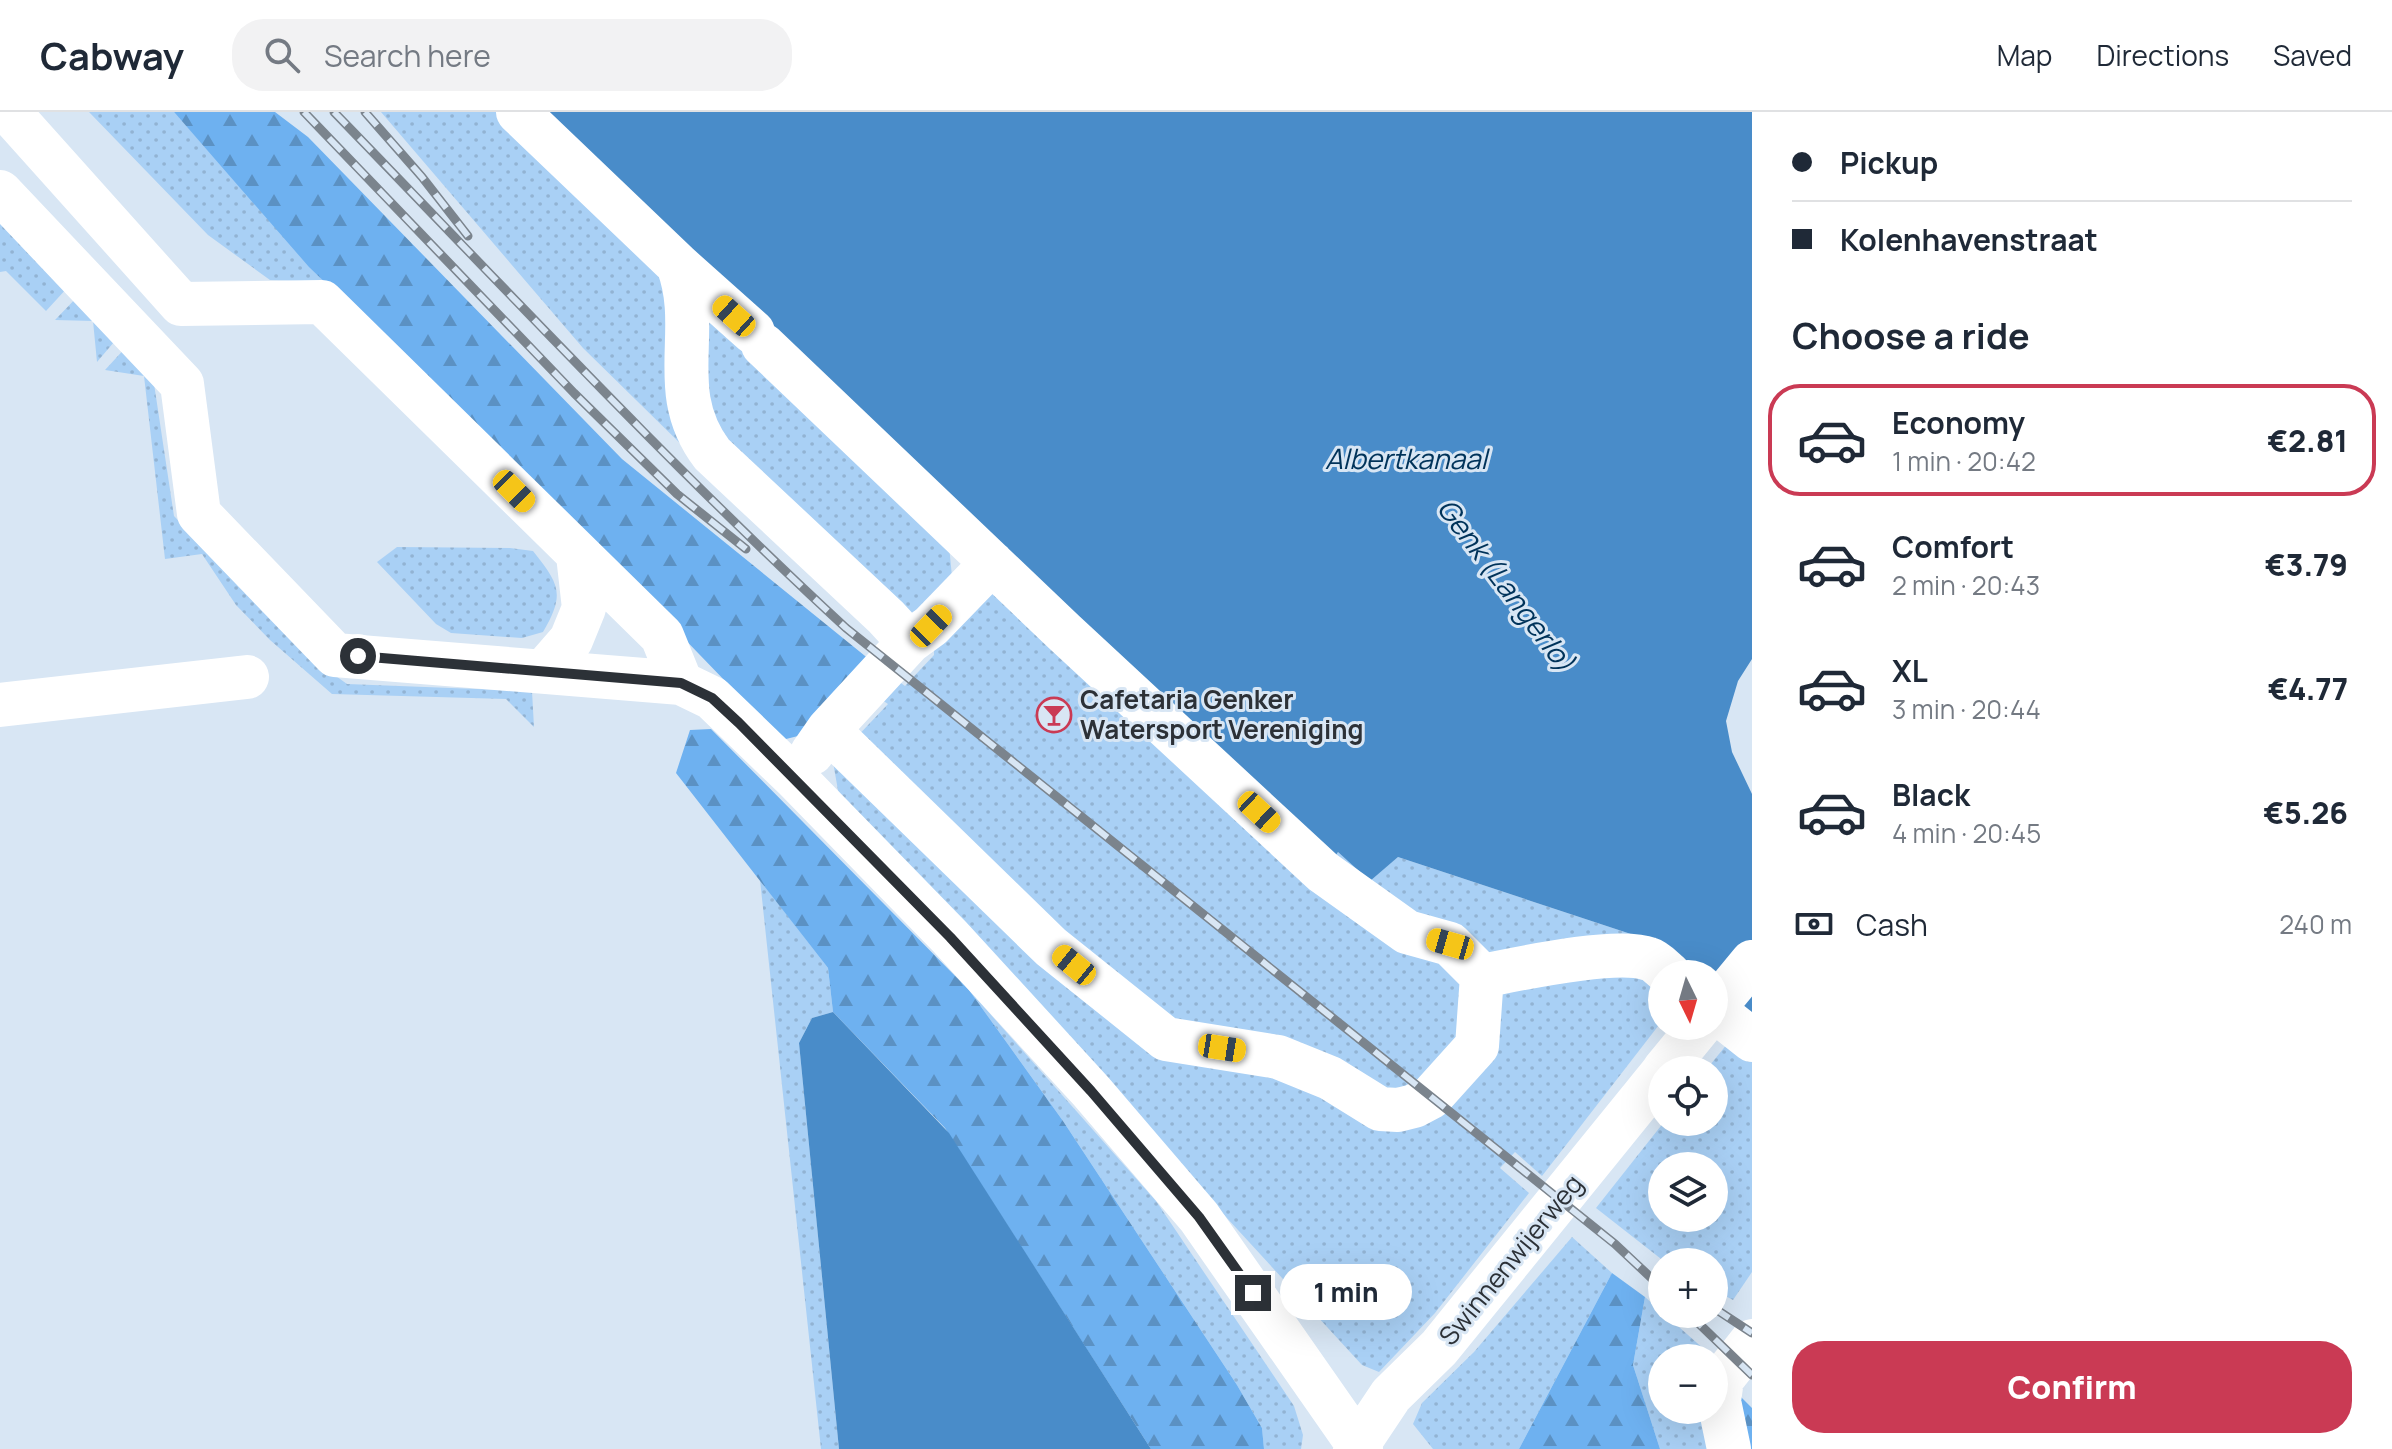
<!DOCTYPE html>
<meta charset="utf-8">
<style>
:root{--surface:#fff;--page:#f2f2f3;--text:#1f2937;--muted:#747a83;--line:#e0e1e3;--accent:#ca3a54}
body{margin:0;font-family:Manrope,sans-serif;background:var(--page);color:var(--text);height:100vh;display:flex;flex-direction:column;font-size:30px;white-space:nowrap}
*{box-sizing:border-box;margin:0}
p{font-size:26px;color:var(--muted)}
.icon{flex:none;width:44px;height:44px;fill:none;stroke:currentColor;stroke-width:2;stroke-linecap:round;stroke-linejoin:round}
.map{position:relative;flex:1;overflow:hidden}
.panel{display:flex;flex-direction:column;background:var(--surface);width:640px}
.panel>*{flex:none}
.guide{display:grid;align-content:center;height:176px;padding:0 40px;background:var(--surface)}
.needle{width:52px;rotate:175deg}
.fabs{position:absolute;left:1648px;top:848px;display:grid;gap:16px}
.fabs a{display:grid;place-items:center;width:80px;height:80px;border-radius:50%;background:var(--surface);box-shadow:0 8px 32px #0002;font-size:40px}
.end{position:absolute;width:36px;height:36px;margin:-18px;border:10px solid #2c3137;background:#fff;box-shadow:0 0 0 4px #fff}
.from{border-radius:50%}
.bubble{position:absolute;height:56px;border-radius:28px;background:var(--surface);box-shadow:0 8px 32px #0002;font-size:26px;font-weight:800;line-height:56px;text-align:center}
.car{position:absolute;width:24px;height:48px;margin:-24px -12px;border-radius:10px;box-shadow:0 0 6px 2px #0007;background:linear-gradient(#f5c518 24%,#345 0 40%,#f5c518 0 76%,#345 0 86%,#f5c518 0)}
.guide b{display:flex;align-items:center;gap:28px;height:76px;font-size:30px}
.guide b+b{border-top:2px solid var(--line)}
.guide i{width:20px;height:20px;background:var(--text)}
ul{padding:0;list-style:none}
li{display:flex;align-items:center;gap:24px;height:112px;margin:0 16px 12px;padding:0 24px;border:4px solid transparent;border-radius:32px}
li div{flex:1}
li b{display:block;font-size:30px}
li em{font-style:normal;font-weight:800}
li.current{border-color:var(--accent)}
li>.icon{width:72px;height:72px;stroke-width:1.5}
h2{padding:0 40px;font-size:36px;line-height:96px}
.pay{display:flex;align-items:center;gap:20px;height:88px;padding:0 40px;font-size:30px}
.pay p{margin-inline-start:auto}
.primary-button{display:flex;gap:16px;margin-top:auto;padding:16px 40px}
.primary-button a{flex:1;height:92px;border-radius:32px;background:var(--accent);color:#fff;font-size:32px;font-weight:800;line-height:92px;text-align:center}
header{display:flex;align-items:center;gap:48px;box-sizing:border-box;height:112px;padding:0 40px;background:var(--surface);border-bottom:2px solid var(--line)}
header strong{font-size:38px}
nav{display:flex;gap:44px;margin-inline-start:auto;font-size:28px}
.search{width:560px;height:72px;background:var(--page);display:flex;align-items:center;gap:20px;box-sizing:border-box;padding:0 28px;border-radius:32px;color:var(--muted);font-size:30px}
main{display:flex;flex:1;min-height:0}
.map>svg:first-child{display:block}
</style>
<header>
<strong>Cabway</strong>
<div class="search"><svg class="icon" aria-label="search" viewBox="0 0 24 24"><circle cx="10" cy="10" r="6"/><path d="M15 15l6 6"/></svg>Search here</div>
<nav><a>Map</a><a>Directions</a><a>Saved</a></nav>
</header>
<main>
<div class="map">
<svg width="1752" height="1337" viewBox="0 0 1752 1337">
<defs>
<pattern id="grass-dots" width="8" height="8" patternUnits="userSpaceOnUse" patternTransform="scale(2)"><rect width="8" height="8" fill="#a9d0f5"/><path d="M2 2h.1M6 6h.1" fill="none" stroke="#92b3d3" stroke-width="1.8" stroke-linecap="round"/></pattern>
<pattern id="forest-firs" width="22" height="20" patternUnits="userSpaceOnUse" patternTransform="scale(2)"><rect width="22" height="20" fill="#6eb1f0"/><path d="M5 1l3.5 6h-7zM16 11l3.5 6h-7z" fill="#5b91c3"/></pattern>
</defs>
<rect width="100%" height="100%" fill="#d8e6f4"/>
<path fill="url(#grass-dots)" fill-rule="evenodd" d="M 89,0 L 174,0 L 325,170 L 270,168 L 208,123 Z
M 381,0 L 503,0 L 677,182 L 688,339 L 583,236 Z
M 0,99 L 68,175 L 46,199 L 6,159 L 0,160 Z
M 79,183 L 120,223 L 97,250 L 93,209 L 55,208 Z
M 708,193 L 948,423 L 953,475 L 928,503 L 904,502 L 700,300 Z
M 128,233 L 153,265 L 174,404 L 304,541 L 347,572 L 532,579 L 534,615 L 506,587 L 332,582 L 270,528 L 236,493 L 202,442 L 165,447 L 144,264 L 105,258 Z
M 397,435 L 510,436 L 533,439 C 560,473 565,482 543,520 L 522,526 L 451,521 L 436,512 L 377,450 Z
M 1015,457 L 1332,749 L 1338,740 L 1370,768 L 1398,745 L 1646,827 L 1662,862 L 1662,909 L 1542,1064 L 1515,1040 L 1500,1056 L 1529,1081 L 1435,1201 L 1379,1260 L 1362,1253 L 839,684 L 833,650 L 888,592 L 879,586 L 897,568 L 905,574 L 934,543 L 934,525 Z
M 760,768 L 828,856 L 833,900 L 812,906 L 799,931 L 839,1337 L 821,1337 Z
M 969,878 L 1156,1089 L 1294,1294 L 1303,1323 L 1301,1337 L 1264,1337 L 1262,1316 L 1237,1273 L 1063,1009 Z
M 1732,926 L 1752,942 L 1752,1160 L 1733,1188 L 1714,1178 L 1714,1150 L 1665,1150 L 1596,1096 L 1664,1010 L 1714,1010 L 1714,958 L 1706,958 ZM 1662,1054 L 1714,1054 L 1714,1106 L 1662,1106 Z
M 1572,1125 L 1612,1161 L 1519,1337 L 1433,1337 L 1413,1312 L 1422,1291 L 1474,1240 Z
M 1645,1185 L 1705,1238 L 1704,1246 L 1662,1246 L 1662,1298 L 1702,1298 L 1712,1337 L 1660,1337 L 1633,1253 Z"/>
<path fill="url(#forest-firs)" d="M 174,0 L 275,0 L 308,25 L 622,347 L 870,548 L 810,621 L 782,628 L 526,363 L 309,155 Z
M 711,617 L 969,878 L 1063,1009 L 1237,1273 L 1262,1316 L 1264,1337 L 1151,1337 L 945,1016 L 833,900 L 828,856 L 676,661 L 690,618 Z
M 1612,1161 L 1645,1185 L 1633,1253 L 1660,1337 L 1519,1337 Z
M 1738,1282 L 1752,1296 L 1752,1337 L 1747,1337 Z"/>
<path fill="#498cc9" d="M 544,0 L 1752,0 L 1752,547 L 1738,569 L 1726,609 L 1732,640 L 1752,682 L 1752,918 L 1714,862 L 1688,862 L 1646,827 L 1398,745 L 1370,769 L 1338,740 L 1332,749 Z
M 833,900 L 949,1021 L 1151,1337 L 839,1337 L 799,931 L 812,906 Z"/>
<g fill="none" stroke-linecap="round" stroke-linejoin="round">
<path stroke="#fff" stroke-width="44" d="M 9,0 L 181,192 L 322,190 L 662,524 L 681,571
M 518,0 L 678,153 C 703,219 664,279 712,342 L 886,505 L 909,530
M 0,80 L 182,272 L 199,402 L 335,543 L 681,571 L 712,586 L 795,666 L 950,825 L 1091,979 L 1199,1105 L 1361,1337
M 678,153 L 753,220
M 763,233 L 1064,520 L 1323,760 L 1407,820 L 1450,832 L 1482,864 L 1477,934 L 1431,985 L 1414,994 L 1398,998 L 1380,997 L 1330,966 L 1278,945 L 1166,927 L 1051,835 L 828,618
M 544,559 L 571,528 L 584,496 L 578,443
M 0,593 L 247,565
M 812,641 L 828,618 L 909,530 L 931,514 L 992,451
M 1482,864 C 1518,857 1616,835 1649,847 C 1656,849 1663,857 1669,862
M 1714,896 L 1752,850
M 1714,898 L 1752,928
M 1664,958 L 1700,914
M 1355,1337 L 1391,1283 L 1439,1236 L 1662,961
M 1729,1337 L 1719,1289 L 1722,1267 L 1752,1229"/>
<g stroke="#7b848d" stroke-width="9">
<path id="rail" d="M 304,0 L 574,281 L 677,382 L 746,437
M 334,0 C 503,174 668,352 846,516 L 1615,1132 L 1662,1176
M 365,0 L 422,65 L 468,124
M 1714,1196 L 1752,1221
M 1689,1202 L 1752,1263"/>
</g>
<use href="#rail" stroke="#d8e6f4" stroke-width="6" stroke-dasharray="18" stroke-linecap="butt"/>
</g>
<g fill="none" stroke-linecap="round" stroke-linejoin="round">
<path stroke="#2c3137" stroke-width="10" d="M 358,544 L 681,571 L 712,586 L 739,611 L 950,825 L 1091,979 L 1199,1105 L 1253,1181"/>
</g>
<defs>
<g id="bar-ring" transform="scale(1.8)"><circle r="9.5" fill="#d8e6f4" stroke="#ca3a54" stroke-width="1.5"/><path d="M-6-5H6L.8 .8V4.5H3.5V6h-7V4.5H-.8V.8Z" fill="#ca3a54"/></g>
</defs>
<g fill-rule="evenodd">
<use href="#bar-ring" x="1054" y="603"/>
</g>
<g text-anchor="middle" stroke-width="6" stroke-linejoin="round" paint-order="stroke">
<g font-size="26" font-weight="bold" fill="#2c3137" stroke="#d8e6f4" text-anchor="start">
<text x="1080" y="597">Cafetaria Genker<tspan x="1080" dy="30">Watersport Vereniging</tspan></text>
</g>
<g font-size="26" fill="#2c3137" stroke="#d8e6f4">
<text transform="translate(1511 1148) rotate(-51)" y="9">Swinnenwijerweg</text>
</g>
<g font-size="28" font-style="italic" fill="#00335a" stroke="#d8e6f4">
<text x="1406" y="357">Albertkanaal</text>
<text transform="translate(1506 473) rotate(53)" y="10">Genk (Langerlo)</text>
</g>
</g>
</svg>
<div class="fabs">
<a><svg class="needle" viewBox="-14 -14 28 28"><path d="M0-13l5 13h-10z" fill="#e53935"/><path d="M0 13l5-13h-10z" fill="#747a83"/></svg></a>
<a><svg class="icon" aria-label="locate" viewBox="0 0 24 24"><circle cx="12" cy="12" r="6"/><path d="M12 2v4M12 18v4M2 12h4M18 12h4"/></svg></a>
<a><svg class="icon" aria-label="layers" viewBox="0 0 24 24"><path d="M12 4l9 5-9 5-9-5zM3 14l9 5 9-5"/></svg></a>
<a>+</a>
<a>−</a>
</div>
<i class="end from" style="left:358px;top:544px"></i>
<i class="end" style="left:1253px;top:1181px"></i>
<div class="bubble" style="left:1280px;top:1152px;width:132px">1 min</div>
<i class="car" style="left:734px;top:204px;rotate:312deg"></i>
<i class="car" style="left:514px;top:379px;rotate:135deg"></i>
<i class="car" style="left:931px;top:514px;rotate:44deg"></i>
<i class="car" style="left:1259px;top:700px;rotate:133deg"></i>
<i class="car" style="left:1450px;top:832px;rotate:286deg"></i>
<i class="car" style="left:1074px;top:853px;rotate:309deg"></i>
<i class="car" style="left:1222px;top:936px;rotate:99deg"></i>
</div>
<section class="panel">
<div class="guide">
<b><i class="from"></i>Pickup</b>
<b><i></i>Kolenhavenstraat</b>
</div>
<h2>Choose a ride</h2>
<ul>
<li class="current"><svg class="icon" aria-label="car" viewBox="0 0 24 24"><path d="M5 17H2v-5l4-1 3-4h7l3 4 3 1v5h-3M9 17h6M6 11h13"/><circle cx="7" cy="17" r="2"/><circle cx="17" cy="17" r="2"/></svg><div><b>Economy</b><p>1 min · 20:42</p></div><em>€2.81</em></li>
<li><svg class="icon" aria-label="car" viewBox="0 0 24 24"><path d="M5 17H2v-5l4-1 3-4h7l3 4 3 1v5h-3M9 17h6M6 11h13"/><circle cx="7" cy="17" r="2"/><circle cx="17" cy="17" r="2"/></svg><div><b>Comfort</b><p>2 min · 20:43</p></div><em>€3.79</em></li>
<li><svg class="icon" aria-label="car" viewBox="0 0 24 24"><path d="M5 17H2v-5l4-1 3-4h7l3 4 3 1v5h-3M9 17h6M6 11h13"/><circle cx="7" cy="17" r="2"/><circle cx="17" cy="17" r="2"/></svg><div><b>XL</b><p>3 min · 20:44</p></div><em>€4.77</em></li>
<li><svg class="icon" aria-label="car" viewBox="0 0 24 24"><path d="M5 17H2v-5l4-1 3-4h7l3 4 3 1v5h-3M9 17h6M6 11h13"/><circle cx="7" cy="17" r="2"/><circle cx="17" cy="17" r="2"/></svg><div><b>Black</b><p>4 min · 20:45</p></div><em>€5.26</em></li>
</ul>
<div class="pay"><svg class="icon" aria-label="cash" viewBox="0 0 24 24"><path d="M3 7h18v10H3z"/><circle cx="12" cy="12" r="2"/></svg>Cash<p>240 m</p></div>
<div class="primary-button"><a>Confirm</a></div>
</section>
</main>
